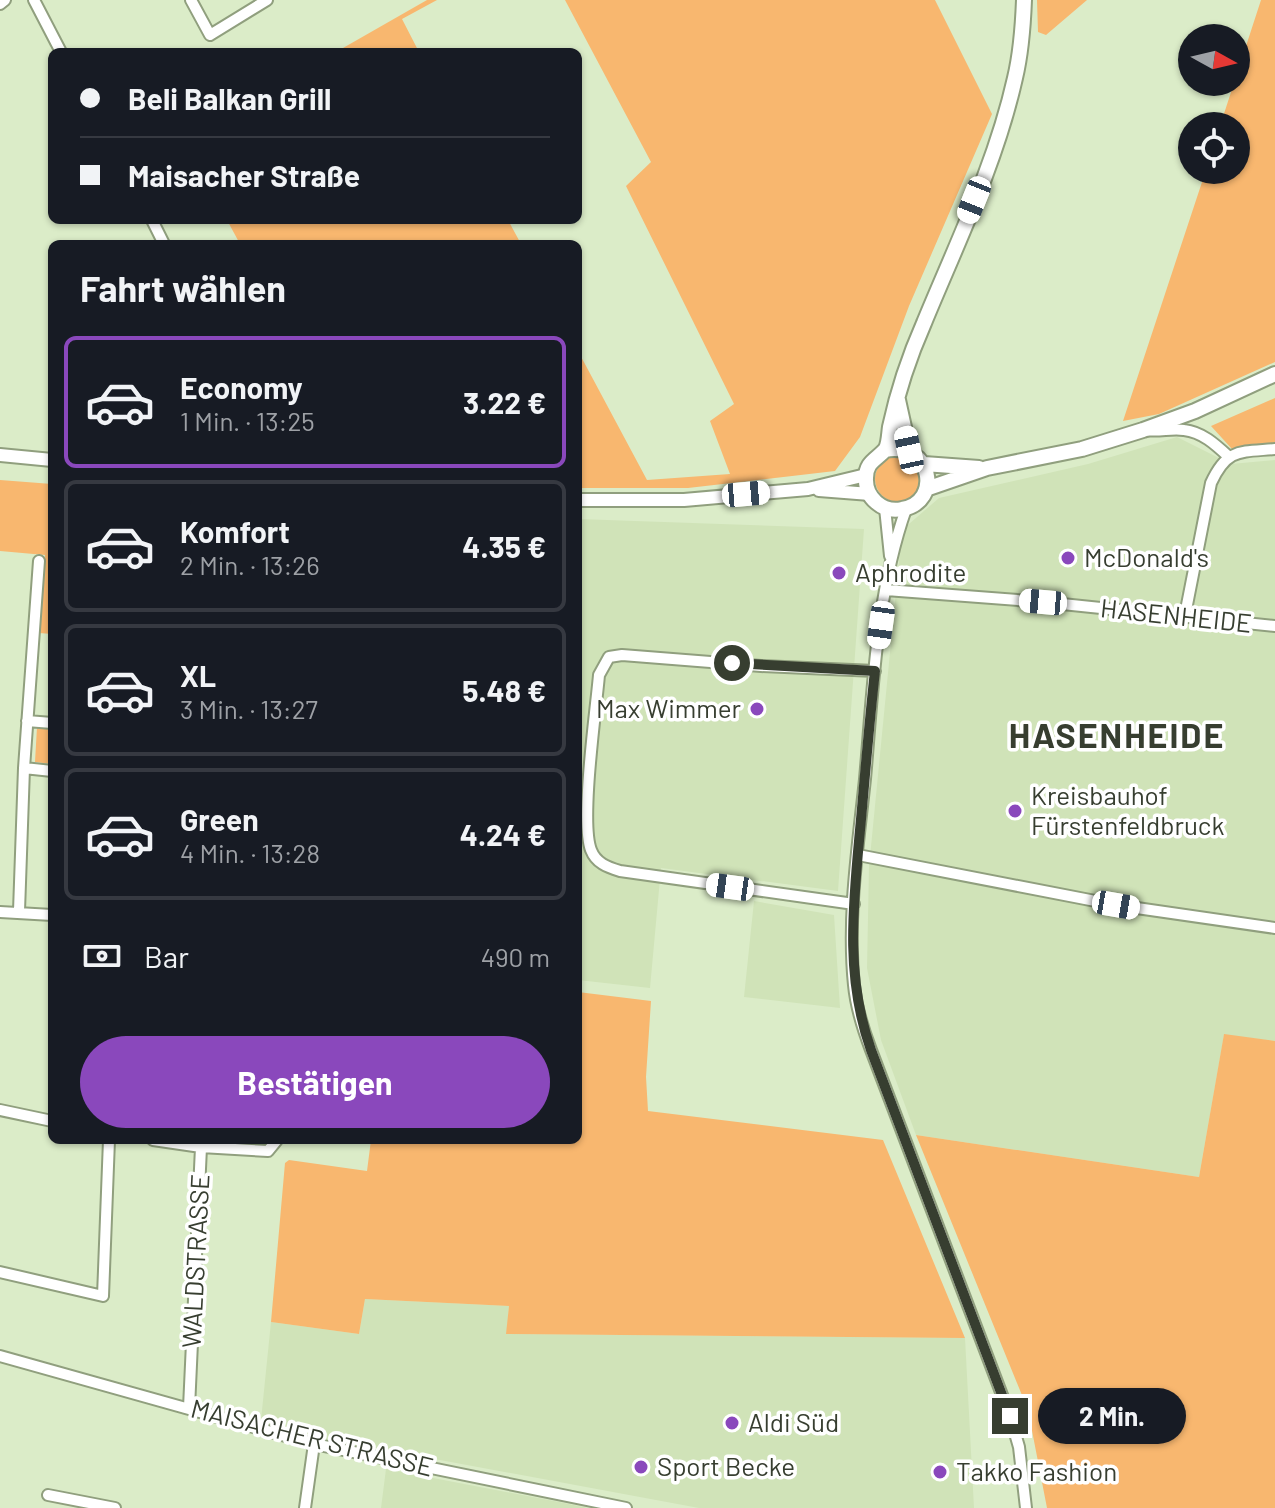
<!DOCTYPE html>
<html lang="de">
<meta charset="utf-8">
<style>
:root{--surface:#171b24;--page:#242831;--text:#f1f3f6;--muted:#9ea1a6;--line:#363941;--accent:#8a48bc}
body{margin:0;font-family:Barlow,sans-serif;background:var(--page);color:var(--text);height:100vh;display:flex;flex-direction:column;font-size:30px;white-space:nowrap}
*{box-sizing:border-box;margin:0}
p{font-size:26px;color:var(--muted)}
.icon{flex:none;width:44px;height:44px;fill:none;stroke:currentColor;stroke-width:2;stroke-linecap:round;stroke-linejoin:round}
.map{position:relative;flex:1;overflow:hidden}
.side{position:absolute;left:48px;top:240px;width:534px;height:904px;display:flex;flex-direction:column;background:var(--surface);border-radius:12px;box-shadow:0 2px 6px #0004}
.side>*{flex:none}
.guide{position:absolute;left:48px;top:48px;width:534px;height:176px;border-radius:12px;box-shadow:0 2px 6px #0004;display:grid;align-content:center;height:176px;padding:0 32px;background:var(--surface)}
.needle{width:52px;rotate:98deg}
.buttons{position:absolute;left:1178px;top:24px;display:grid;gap:16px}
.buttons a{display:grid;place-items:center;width:72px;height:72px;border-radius:50%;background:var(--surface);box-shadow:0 2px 6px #0004;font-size:40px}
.end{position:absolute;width:36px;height:36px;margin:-18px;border:10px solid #373e30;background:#fff;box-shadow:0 0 0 4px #fff}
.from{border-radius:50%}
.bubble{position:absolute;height:56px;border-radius:28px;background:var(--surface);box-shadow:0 2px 6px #0004;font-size:26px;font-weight:700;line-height:56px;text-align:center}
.car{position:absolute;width:24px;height:48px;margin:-24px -12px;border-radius:10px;box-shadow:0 0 6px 2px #0007;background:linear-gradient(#fff 24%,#345 0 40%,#fff 0 76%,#345 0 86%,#fff 0)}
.guide b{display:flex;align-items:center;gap:28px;height:76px;font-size:30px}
.guide b+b{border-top:2px solid var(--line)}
.guide i{width:20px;height:20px;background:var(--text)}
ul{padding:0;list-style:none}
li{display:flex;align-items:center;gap:24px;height:132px;margin:0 16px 12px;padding:0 16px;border:4px solid var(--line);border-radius:12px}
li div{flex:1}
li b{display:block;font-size:30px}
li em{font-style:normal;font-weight:700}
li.active{border-color:var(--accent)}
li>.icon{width:72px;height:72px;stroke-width:1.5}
h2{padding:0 32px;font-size:36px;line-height:96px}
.pay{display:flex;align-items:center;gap:20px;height:88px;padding:0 32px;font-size:30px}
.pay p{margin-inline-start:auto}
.action{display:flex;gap:16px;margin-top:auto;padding:16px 32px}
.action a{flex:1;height:92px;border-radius:48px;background:var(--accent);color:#fff;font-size:32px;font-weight:700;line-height:92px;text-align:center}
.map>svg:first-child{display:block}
</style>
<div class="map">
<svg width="1275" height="1508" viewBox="0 0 1275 1508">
<rect width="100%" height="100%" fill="#dbecc8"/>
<path fill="#d0e3b8" d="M 1177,437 L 1231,464 L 1275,460 L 1275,1041 L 1224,1035 L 1199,1177 L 916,1135 L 881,1040 L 867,968 L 869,867 L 902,530 L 939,498 L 1088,464 Z
M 578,519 L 864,529 L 838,891 L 661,868 L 650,988 L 578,980 Z
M 754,901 L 834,915 L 840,1008 L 744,997 Z
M 365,1299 L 509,1306 L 507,1334 L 965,1338 L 974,1508 L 699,1508 L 316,1437 L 261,1420 L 271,1322 L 359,1334 Z
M 386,1469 L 559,1502 L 588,1508 L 381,1508 Z"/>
<path fill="#f8b76f" d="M 427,0 L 437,0 L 402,19 L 419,52 L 336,52 Z
M 565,0 L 935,0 L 992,114 L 909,306 L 860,437 L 835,471 L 688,488 L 578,488 L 578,351 L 647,480 L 730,474 L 710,421 L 734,404 L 626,186 L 651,162 Z
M 1037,0 L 1087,0 L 1046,35 L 1038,32 Z
M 1261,0 L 1275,0 L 1275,362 L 1159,414 L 1123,421 L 1206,170 L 1236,170 L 1236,126 L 1220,126 Z
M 227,220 L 508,220 L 521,244 L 240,244 Z
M 1275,398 L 1275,446 L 1232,449 L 1211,426 Z
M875 479a23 23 0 1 1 46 0a23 23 0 1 1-46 0Z
M 0,480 L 52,484 L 52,634 L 39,633 L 45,555 L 0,551 Z
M 37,727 L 52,728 L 52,764 L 35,762 Z
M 578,992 L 651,1001 L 646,1077 L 648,1111 L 883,1140 L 965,1338 L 506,1334 L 509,1306 L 365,1299 L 359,1334 L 271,1322 L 285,1163 L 289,1160 L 367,1171 L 371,1140 L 578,1140 Z
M 1224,1034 L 1275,1041 L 1275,1508 L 1047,1508 L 1028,1410 L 916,1135 L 1199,1177 Z"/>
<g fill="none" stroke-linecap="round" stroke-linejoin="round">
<g stroke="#909f7e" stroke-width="14">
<path id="minor" d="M 34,0 L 61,52
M 191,0 L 210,35 L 267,0
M 0,4 L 5,0
M 152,220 L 164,244
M 1145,430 C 1159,432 1172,428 1184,430 C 1202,432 1215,444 1228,456
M 885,508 L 890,556
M 906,509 C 876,594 873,689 865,779 C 858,846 847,917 854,985 C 856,1007 863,1029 871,1050 L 1010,1416 L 1019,1447 L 1026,1508
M 886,590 L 1043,602 L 1275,626
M 1185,615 L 1211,483 C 1227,448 1240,452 1275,449
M 27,721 L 52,723
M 24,768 L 52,771
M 858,855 L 1116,905 L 1275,928
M 854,904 L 620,871 C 607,867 596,863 591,850 C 580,822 596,710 599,675 L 609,657 L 622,655 L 761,666 L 875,671
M 19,911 L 24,768 L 39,561
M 0,912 L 52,915
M 0,1110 L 52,1121
M 153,1140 L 201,1147
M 0,1272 L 103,1296 L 109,1140
M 0,1356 L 314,1444 L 626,1508
M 189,1408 L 201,1147 L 268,1151 L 277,1140
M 48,1495 L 115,1508
M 305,1508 L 314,1444"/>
</g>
<g stroke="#909f7e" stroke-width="16">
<path id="tertiary" d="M 0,455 L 52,460
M 819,490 L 870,494
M 578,500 L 684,500 L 808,489 L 866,475"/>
</g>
<g stroke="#909f7e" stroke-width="18">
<path id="secondary" d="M 898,400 L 909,450
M 885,450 C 932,441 943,502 902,509 C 883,513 865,498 866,478 C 866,462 876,460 885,450 C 889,445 889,433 890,427 C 898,390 909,357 924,323 C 957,243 996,163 1015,78 C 1021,53 1023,26 1024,0
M 924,464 L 979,468
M 926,489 L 987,468 L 1082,449 L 1143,430 L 1195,411 L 1275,374"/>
</g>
<use href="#minor" stroke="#fff" stroke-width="10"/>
<use href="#tertiary" stroke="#fff" stroke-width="12"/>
<use href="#secondary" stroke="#fff" stroke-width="14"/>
</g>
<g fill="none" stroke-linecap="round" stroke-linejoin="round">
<path stroke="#373e30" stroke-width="10" d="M 732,663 L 875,671 C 869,724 865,777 860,830 C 853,906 845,977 871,1050 L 1010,1416"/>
</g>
<g fill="#8a48bc" stroke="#fff" stroke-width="3">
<circle cx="1068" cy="558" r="8"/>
<circle cx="839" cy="573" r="8"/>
<circle cx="757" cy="709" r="8"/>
<circle cx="1015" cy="811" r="8"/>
<circle cx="732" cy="1423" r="8"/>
<circle cx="641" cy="1467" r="8"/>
<circle cx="940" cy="1472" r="8"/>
</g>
<g text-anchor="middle" stroke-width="7" stroke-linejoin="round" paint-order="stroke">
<g font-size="26" fill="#373e30" stroke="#fff" text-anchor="start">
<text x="1084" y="567">McDonald's</text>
<text x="855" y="582">Aphrodite</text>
<text x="741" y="718" text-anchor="end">Max Wimmer</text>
<text x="1031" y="805">Kreisbauhof<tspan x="1031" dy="30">Fürstenfeldbruck</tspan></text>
<text x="748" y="1432">Aldi Süd</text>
<text x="657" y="1476">Sport Becke</text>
<text x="956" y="1481">Takko Fashion</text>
</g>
<g font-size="26" fill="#373e30" stroke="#fff">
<text transform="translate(1176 616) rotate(6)" y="9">HASENHEIDE</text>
<text transform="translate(196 1261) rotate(-87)" y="9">WALDSTRASSE</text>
<text transform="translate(312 1438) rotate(14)" y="9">MAISACHER STRASSE</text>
</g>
<g font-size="34" font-weight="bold" letter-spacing="2" fill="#373e30" stroke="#fff">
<text x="1117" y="748">HASENHEIDE</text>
</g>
</g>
</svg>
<div class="buttons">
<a><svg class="needle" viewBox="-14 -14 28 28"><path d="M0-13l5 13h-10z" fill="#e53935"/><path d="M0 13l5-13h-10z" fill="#9ea1a6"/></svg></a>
<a><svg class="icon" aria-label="locate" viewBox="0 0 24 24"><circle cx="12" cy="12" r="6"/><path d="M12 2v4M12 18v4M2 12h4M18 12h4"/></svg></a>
</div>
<i class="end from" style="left:732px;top:663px"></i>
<i class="end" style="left:1010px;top:1416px"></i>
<div class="bubble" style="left:1038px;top:1388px;width:148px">2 Min.</div>
<i class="car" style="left:974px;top:200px;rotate:202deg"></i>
<i class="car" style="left:909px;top:450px;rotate:348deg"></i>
<i class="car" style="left:746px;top:494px;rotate:85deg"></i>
<i class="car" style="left:1043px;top:602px;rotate:275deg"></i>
<i class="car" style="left:881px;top:625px;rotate:188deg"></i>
<i class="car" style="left:730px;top:887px;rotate:278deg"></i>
<i class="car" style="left:1116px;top:905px;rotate:100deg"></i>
<div class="guide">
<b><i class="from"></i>Beli Balkan Grill</b>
<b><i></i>Maisacher Straße</b>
</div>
<section class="side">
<h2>Fahrt wählen</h2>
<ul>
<li class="active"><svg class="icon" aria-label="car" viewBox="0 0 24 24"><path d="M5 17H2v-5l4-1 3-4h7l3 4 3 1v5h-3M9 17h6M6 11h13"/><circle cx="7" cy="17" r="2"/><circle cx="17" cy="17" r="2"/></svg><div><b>Economy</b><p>1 Min. · 13:25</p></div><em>3.22 €</em></li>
<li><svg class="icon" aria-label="car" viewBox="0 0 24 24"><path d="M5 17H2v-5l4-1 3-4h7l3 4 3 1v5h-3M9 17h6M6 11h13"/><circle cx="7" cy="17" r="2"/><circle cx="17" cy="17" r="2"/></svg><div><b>Komfort</b><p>2 Min. · 13:26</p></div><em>4.35 €</em></li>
<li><svg class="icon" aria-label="car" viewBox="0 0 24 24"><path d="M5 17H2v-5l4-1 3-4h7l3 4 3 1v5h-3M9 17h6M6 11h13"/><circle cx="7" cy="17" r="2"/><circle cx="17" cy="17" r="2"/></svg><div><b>XL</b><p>3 Min. · 13:27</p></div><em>5.48 €</em></li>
<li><svg class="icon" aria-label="car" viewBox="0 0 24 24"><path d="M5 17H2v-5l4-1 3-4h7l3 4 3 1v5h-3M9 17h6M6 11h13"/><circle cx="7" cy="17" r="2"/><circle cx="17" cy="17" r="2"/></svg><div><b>Green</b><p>4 Min. · 13:28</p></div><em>4.24 €</em></li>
</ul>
<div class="pay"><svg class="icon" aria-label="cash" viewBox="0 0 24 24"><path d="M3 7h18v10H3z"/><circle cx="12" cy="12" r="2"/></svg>Bar<p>490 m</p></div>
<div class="action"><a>Bestätigen</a></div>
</section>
</div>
